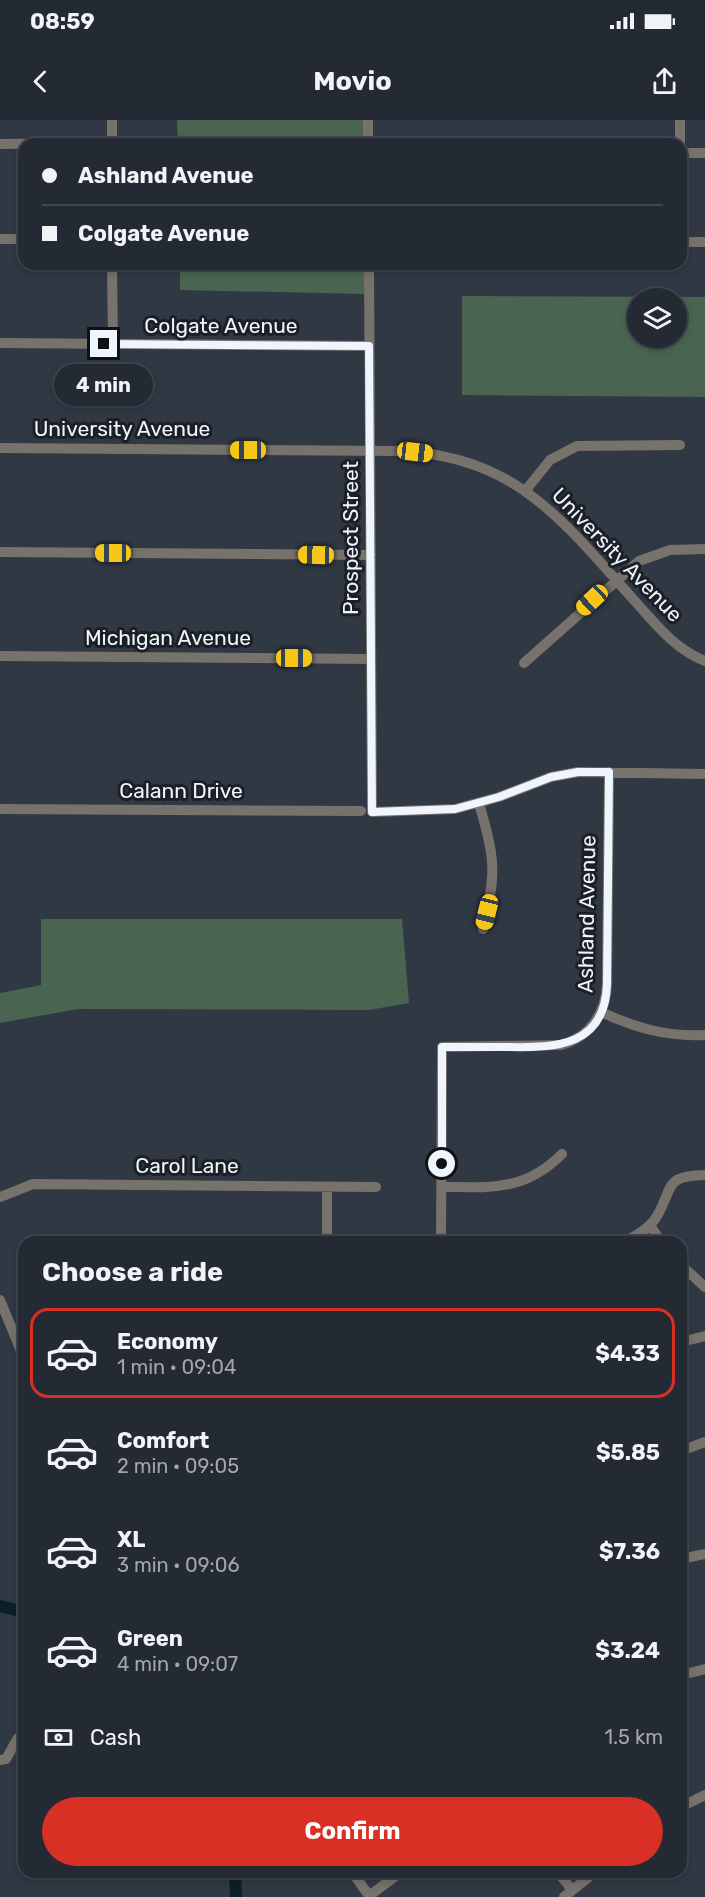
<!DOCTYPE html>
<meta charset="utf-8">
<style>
:root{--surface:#242a33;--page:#30363f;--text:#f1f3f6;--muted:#a3a7ac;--line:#41464e;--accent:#d93025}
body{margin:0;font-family:Rubik,sans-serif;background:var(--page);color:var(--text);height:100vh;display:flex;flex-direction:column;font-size:22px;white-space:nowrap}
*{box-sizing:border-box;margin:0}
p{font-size:20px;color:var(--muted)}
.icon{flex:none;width:33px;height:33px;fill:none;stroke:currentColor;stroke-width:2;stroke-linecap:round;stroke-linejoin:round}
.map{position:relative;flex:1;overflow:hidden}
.panel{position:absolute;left:18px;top:1116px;width:669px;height:642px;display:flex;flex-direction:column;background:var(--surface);border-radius:18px;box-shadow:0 3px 9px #0003,0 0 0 2px var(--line)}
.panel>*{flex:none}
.banner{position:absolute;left:18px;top:18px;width:669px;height:132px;border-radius:18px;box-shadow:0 3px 9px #0003,0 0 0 2px var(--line);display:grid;align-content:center;height:132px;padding:0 24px;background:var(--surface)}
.fabs{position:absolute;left:627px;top:168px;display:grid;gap:12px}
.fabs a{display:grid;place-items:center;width:60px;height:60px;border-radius:50%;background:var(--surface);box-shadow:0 3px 9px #0003,0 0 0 2px var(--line);font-size:30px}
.end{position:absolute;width:27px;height:27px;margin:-14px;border:8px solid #eff5fc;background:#111;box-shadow:0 0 0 3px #111}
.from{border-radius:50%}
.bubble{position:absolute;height:42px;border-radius:21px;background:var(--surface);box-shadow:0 3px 9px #0003,0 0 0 2px var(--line);font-size:20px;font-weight:700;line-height:42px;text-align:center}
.car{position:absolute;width:18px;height:36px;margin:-18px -9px;border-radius:8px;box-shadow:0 0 4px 2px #0007;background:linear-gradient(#f5c518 24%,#345 0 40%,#f5c518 0 76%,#345 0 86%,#f5c518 0)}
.banner b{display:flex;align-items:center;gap:21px;height:57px;font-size:22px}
.banner b+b{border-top:2px solid var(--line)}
.banner i{width:15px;height:15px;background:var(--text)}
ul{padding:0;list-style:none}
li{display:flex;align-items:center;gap:18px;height:90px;margin:0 12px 9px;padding:0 12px;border:3px solid transparent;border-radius:18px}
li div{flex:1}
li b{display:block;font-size:22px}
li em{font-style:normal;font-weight:700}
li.active{border-color:var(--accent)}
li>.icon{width:54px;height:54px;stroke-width:1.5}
h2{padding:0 24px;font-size:27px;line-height:72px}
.pay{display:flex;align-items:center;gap:15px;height:66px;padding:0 24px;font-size:22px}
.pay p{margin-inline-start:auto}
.primary-button{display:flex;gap:12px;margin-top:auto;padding:12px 24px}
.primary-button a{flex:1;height:69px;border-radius:36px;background:var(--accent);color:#fff;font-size:24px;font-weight:700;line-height:69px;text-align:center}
.status{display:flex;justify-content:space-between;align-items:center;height:42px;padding:0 30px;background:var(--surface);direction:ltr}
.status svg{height:16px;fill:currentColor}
header{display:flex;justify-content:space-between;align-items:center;height:78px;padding:0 24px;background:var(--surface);font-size:27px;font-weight:700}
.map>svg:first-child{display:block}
</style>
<div class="status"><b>08:59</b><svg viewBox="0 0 49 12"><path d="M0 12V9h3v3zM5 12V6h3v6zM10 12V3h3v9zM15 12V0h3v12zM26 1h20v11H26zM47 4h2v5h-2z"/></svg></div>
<header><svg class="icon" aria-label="back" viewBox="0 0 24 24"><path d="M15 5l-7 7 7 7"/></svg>Movio<svg class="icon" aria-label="share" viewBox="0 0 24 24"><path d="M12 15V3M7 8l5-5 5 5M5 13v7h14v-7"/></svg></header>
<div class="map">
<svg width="705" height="1777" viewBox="0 0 705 1777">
<rect width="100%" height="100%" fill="#303844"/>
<path fill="#496551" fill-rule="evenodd" d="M 177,0 L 363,0 L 363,24 L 178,24 Z
M 180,144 L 364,144 L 365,174 L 180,170 Z
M 462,176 L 705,177 L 705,277 L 462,275 ZM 638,178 L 676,178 L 676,218 L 638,218 Z
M 41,799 L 402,799 L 409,883 L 369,890 L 78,889 L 0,903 L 0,873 L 41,865 Z"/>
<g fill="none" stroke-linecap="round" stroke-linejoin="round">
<path stroke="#0a2025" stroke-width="12" d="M 0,1486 L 24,1492
M 235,1752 L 236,1777"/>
<path stroke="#78726d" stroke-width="10" d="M 112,0 L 112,24
M 368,0 L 368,24
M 680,0 L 680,24
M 0,24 L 112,23
M 681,33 L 705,33
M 0,119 L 24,119
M 681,122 L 705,122
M 112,144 L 113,224
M 369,144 L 372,692 L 455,689 L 499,677 L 551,657 L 578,652 L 705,654
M 0,223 L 369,226
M 0,328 L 400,331 C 516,336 562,400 633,479 C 655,503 674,529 705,541
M 526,370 L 550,340 L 577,326 L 680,325
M 0,432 L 371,435
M 0,536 L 371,539
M 524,543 L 639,441 L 670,430 L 705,429
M 479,683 C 495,740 497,751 483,809
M 0,689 L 361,691
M 601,892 C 636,908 667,917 705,915
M 442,1067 C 491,1067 524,1072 562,1034
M 0,1077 L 33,1064 L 376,1067
M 650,1105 L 661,1122
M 327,1122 L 327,1067
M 441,1122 L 442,927 L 561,925 C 590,917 606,893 607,864 L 609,652
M 625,1122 C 637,1115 650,1108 657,1096 C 674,1067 663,1056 705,1055
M 681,1145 L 705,1167
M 0,1180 L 24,1238
M 681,1222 L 705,1216
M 681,1331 L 705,1322
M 681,1439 L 705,1434
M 681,1555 L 705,1549
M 0,1640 L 6,1639 L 18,1618 L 24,1616
M 681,1687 L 705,1675
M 352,1752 L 370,1777
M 374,1752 L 387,1752
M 558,1752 L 572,1770
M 369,1776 L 401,1752
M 564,1777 L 595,1752"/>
</g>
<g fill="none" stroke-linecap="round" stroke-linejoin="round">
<path stroke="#eff5fc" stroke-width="8" d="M 104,224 L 369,226 L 372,692 L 455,689 L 499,677 L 551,657 L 578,652 L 609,652 L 607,864 C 605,926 557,928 508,927 C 486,927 464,927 442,927 L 442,1044"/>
</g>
<g text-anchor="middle" stroke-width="6" stroke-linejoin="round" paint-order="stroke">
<g font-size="21" fill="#eff5fc" stroke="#1c1f25">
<text x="221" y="213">Colgate Avenue</text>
<text x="122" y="316">University Avenue</text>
<text transform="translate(351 418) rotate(-90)" y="7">Prospect Street</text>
<text transform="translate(617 435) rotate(46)" y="7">University Avenue</text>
<text x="168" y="525">Michigan Avenue</text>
<text x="181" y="678">Calann Drive</text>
<text transform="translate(587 794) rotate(-89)" y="7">Ashland Avenue</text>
<text x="187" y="1053">Carol Lane</text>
</g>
</g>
</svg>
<div class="fabs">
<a><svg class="icon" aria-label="layers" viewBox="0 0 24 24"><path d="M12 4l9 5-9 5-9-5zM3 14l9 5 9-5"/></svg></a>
</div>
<i class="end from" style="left:442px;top:1044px"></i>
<i class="end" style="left:104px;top:224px"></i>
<div class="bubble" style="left:54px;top:244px;width:99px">4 min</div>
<i class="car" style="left:248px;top:330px;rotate:270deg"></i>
<i class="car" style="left:415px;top:332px;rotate:97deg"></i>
<i class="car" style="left:113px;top:433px;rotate:270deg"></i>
<i class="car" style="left:316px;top:435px;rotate:271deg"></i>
<i class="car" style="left:592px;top:480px;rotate:227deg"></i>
<i class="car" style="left:294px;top:538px;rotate:90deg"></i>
<i class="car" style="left:487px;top:792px;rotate:194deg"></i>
<div class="banner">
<b><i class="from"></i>Ashland Avenue</b>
<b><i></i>Colgate Avenue</b>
</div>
<section class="panel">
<h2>Choose a ride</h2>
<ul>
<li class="active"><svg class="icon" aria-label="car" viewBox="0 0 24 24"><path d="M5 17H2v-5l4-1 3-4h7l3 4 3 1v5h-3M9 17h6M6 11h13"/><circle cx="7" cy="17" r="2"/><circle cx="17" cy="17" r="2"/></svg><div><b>Economy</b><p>1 min · 09:04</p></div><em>$4.33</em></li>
<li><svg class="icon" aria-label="car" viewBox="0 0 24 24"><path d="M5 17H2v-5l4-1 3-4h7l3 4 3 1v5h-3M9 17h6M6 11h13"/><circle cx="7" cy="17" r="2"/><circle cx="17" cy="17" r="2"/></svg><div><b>Comfort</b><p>2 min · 09:05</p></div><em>$5.85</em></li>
<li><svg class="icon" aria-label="car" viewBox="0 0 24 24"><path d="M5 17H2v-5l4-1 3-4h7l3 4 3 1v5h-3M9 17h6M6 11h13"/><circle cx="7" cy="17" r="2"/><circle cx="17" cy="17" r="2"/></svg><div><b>XL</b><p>3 min · 09:06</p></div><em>$7.36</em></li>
<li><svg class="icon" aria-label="car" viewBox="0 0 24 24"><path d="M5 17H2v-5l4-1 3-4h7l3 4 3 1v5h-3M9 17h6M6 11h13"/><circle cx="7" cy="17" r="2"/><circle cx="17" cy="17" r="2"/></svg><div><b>Green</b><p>4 min · 09:07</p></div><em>$3.24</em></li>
</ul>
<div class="pay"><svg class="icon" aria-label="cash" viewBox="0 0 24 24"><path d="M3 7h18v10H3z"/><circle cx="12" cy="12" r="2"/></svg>Cash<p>1.5 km</p></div>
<div class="primary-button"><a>Confirm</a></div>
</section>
</div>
